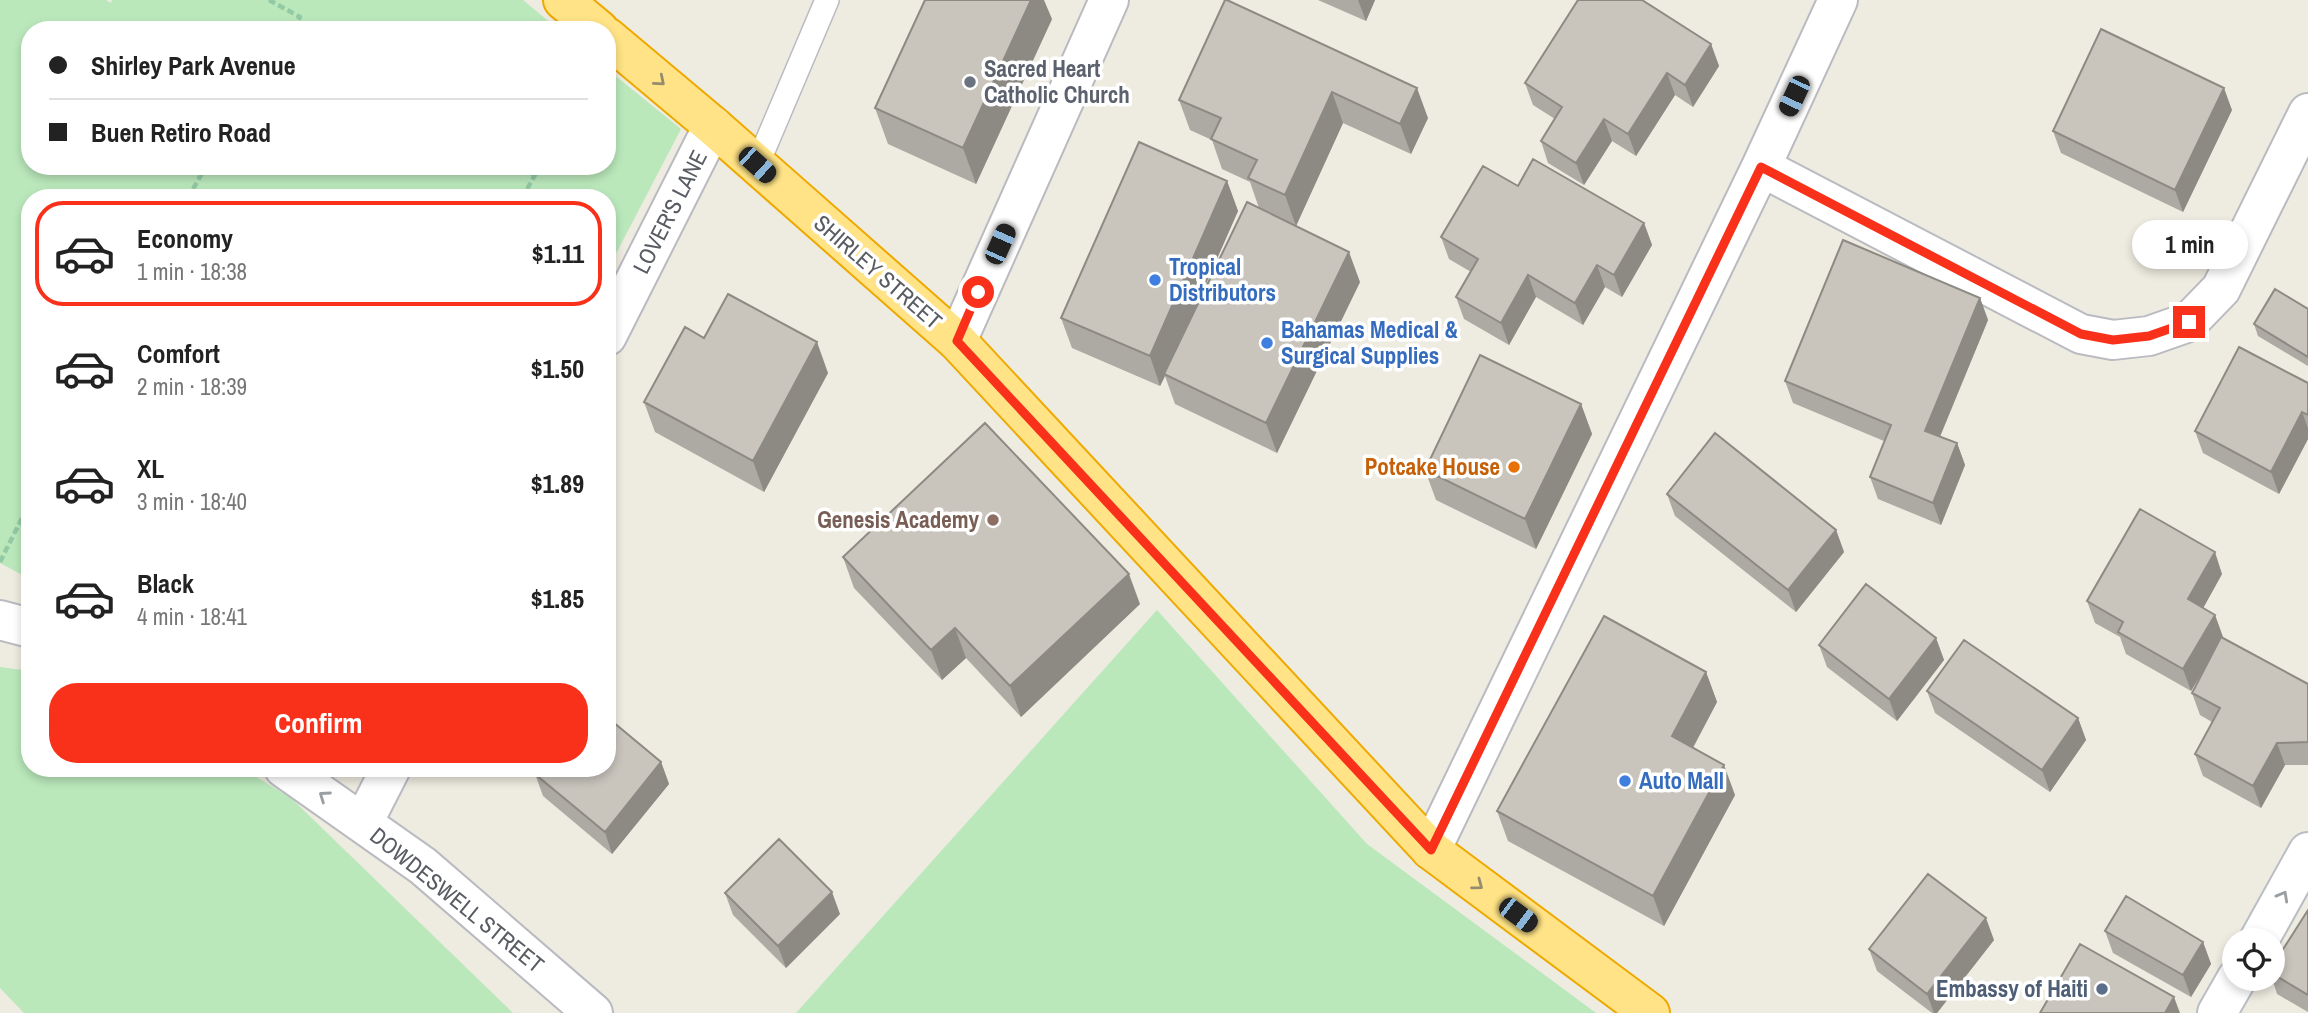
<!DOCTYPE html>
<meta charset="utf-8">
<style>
:root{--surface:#fff;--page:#f2f2f2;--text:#222;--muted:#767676;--line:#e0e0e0;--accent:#f9311b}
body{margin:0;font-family:"Archivo Narrow",sans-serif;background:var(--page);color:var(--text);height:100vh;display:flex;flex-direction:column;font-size:26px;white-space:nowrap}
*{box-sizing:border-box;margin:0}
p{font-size:23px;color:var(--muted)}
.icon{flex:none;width:38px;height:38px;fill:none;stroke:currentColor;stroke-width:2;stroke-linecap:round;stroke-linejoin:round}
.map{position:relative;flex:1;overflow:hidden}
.details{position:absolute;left:21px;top:189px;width:595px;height:588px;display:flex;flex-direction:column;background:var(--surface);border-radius:28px;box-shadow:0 4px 10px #0003}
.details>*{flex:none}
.hud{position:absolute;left:21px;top:21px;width:595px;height:154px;border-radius:28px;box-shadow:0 4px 10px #0003;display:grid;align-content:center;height:154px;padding:0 28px;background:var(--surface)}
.controls{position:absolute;left:2222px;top:928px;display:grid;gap:14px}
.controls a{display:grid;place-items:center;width:63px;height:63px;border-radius:50%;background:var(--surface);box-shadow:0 4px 10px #0003;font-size:35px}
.end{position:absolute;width:32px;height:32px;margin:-16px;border:9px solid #f9311b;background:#fff;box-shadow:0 0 0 4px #fff}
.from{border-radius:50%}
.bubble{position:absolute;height:49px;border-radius:24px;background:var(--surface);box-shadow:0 4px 10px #0003;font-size:23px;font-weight:700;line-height:49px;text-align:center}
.car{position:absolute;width:21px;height:42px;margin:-21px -10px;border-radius:9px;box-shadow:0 0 5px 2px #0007;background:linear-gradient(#222 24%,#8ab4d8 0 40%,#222 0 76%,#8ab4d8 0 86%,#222 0)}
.hud b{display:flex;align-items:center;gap:24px;height:66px;font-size:26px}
.hud b+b{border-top:2px solid var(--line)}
.hud i{width:18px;height:18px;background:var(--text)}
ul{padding:12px 0 0;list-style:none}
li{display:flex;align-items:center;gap:21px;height:105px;margin:0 14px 10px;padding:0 14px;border:4px solid transparent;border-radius:28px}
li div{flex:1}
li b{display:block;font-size:26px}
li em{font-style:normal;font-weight:700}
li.active{border-color:var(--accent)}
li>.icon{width:63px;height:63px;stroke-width:1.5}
.cta{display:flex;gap:14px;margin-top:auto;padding:14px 28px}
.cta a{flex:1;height:80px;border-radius:28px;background:var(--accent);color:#fff;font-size:28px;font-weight:700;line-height:80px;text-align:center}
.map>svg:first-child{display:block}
</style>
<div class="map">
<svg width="2308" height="1013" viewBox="0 0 2308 1013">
<rect width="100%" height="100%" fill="#eeebe0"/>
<path fill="#bae8bb" d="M 0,0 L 106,0 L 111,3 L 112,0 L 523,0 L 559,30 L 30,30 L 30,166 L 607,166 L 607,69 L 681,129 L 607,271 L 607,198 L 30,198 L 30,579 L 0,563 Z
M 1157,610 L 1367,844 L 1596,1013 L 796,1013 Z
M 0,667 L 30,671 L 30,768 L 241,768 L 290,797 L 513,1013 L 24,1013 L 0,988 Z"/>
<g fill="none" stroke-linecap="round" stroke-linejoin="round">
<g stroke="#b9bbc1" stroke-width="26">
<path id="lane" d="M 757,165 L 827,0"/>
</g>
<g stroke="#b9bbc1" stroke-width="42">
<path id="street" d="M 1761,167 L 2081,334 L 2113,340 L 2149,336 L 2189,322 L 2221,289 L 2308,113
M 607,336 L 713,126
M 957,341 L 1109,0
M 0,620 L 30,628
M 284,768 L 423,866 L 593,1013
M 363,823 L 391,768
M 1431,850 L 1761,167 L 1838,0"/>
</g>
<g stroke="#b9bdc4" stroke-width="42">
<path id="secondary" d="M 2259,940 L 2308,852
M 2217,1013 L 2237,978"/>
</g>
<g stroke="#eea900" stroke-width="42">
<path id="highway" d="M 563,0 L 599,30
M 607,37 L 713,126 L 957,341 L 1431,850 L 1650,1013"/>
</g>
<path stroke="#93c9a4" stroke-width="4.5" stroke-dasharray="7 3.5" stroke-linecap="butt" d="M 269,0 L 300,17 L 291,30
M 518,166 L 534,175
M 188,198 L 206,166
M 522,198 L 540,166
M 0,562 L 30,502"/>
<use href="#lane" stroke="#fff" stroke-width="23"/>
<use href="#street" stroke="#fff" stroke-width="38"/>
<use href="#secondary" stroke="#fff" stroke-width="38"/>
<use href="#highway" stroke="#ffe386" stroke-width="38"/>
</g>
<path fill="#ada9a3" d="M 1225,0 L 1428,118 L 1411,154 L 1343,123 L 1296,226 L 1259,208 L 1250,182 L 1222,169 L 1212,140 L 1190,130 L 1179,100 Z
M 1318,0 L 1375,0 L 1366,21 Z
M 1052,19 L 976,184 L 888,144 L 875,108 Z
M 1711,44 L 1719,66 L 1693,107 L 1675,95 L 1636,156 L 1612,141 L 1584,185 L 1548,163 L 1541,141 L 1555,119 L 1533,105 L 1525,83 Z
M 2232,110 L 2183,212 L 2061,153 L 2053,131 Z
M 1227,181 L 1238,211 L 1188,325 L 1360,282 L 1277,453 L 1175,404 L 1165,376 L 1160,386 L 1072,348 L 1061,318 Z
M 1518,186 L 1644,223 L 1652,245 L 1622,297 L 1605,287 L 1583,325 L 1536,297 L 1509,345 L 1464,319 L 1456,297 L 1471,272 L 1449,259 L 1441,237 Z
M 1980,298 L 1988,320 L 1940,437 L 1957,443 L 1965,465 L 1941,525 L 1878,499 L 1870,477 L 1884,441 L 1793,403 L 1785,381 Z
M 2308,309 L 2308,366 L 2258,336 L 2254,324 Z
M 704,338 L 828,373 L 764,492 L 655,432 L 644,402 Z
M 2308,383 L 2308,439 L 2279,494 L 2203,453 L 2195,431 Z
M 1581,404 L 1592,434 L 1536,549 L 1436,500 L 1425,470 Z
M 1667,494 L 1836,530 L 1844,552 L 1796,612 L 1675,516 Z
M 843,557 L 1140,604 L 1021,717 L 966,658 L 942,680 L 854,588 Z
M 2222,574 L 2203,608 L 2215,615 L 2223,638 L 2308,684 L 2308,765 L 2285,765 L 2261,808 L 2203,776 L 2195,754 L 2212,722 L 2200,715 L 2192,693 L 2205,668 L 2191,691 L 2126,654 L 2120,637 L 2095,623 L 2087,601 Z
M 1936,638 L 1944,660 L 1897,721 L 1827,667 L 1819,645 Z
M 1706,672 L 1717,702 L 1693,748 L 1735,795 L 1664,926 L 1508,841 L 1497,811 Z
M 1927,691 L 2078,718 L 2086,740 L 2050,792 L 1935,713 Z
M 661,762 L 669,784 L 612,854 L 543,796 L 535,774 Z
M 725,893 L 840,914 L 786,968 L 733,915 Z
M 2308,910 L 2308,1012 L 2277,994 L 2272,978 L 2273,978 L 2273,965 Z
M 2105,931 L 2203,942 L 2211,964 L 2191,997 L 2113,953 Z
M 1994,940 L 1937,1013 L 1932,1013 L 1877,971 L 1869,949 Z"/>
<path fill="#8d8a84" d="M 1031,0 L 1044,0 L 1052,19 L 976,184 L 963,148 Z
M 1358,0 L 1375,0 L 1366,21 Z
M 1711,44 L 1719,66 L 1693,107 L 1685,85 Z
M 1667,73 L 1675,95 L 1636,156 L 1628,134 Z
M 1417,88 L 1428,118 L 1411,154 L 1400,124 Z
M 2224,88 L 2232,110 L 2183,212 L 2175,190 Z
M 1332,92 L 1343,123 L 1296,226 L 1285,195 Z
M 1604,119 L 1612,141 L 1584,185 L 1576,163 Z
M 1227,181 L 1238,211 L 1166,374 L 1164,374 L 1165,376 L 1160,386 L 1150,356 Z
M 1644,223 L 1652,245 L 1622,297 L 1614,275 Z
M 1349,252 L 1360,282 L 1277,453 L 1266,423 Z
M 1597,265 L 1605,287 L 1583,325 L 1575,303 Z
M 1528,275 L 1536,297 L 1509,345 L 1501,323 Z
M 1980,298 L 1988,320 L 1933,453 L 1925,431 Z
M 817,342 L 828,373 L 764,492 L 753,461 Z
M 1581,404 L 1592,434 L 1536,549 L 1525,519 Z
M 2302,412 L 2308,428 L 2308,439 L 2279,494 L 2271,472 Z
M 1957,443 L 1965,465 L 1941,525 L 1933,503 Z
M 1836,530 L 1844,552 L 1796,612 L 1788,590 Z
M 2215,552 L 2222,574 L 2196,621 L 2188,599 Z
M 1129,574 L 1140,604 L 1021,717 L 1010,686 Z
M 2215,615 L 2223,637 L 2191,691 L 2183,669 Z
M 955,628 L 966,658 L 942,680 L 931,650 Z
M 1936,638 L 1944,660 L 1897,721 L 1889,699 Z
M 1706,672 L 1717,702 L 1683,766 L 1672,736 Z
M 2078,718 L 2086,740 L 2050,792 L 2042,770 Z
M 2277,743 L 2285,765 L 2261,808 L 2253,786 Z
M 661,762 L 669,784 L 612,854 L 605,832 Z
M 1724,765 L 1735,795 L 1664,926 L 1653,896 Z
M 832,892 L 840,914 L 786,968 L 778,946 Z
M 1986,918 L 1994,940 L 1937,1013 L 1934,1013 L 1927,994 Z
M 2203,942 L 2211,964 L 2191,997 L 2183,975 Z
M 2174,997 L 2180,1013 L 2165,1013 Z"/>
<path fill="#c9c5bd" stroke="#8d8a84" stroke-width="2" d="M 925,0 L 1031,0 L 963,148 L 875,108 Z
M 1225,0 L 1227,0 L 1417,88 L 1400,124 L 1332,92 L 1285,195 L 1248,178 L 1257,160 L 1211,139 L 1221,118 L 1179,100 Z
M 1578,0 L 1642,0 L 1711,44 L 1685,85 L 1667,73 L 1628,134 L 1604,119 L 1576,163 L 1541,141 L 1562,107 L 1525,83 Z
M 2101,29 L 2224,88 L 2175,190 L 2053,131 Z
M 1139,142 L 1227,181 L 1150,356 L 1061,318 Z
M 1533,159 L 1644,223 L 1614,275 L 1597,265 L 1575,303 L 1528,275 L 1501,323 L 1456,297 L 1478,259 L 1441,237 L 1483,166 L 1518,186 Z
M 1247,202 L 1349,252 L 1266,423 L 1164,374 Z
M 1843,240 L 1980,298 L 1925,431 L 1957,443 L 1933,503 L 1870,477 L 1891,425 L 1785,381 Z
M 2275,289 L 2308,309 L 2308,357 L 2254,324 Z
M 728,294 L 817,342 L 753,461 L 644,402 L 685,327 L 704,338 Z
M 2239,347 L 2308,383 L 2308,415 L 2302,412 L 2271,472 L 2195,431 Z
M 1480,355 L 1581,404 L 1525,519 L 1425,470 Z
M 985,423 L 1129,574 L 1010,686 L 955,628 L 931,650 L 843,557 Z
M 1715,433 L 1836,530 L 1788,590 L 1667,494 Z
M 2140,509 L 2215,552 L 2188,599 L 2215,615 L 2183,669 L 2118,632 L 2123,622 L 2087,601 Z
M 1866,584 L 1936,638 L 1889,699 L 1819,645 Z
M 1604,616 L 1706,672 L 1672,736 L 1724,765 L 1653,896 L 1497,811 Z
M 2221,637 L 2308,684 L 2308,742 L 2277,743 L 2253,786 L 2195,754 L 2220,708 L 2192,693 Z
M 1964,640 L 2078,718 L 2042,770 L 1927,691 Z
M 607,717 L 661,762 L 605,832 L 535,774 L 540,768 L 607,768 Z
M 779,839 L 832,892 L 778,946 L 725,893 Z
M 1928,874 L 1986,918 L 1927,994 L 1869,949 Z
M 2126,896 L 2203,942 L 2183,975 L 2105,931 Z
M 2308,910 L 2308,995 L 2273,974 L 2273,965 Z
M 2080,944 L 2174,997 L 2165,1013 L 2040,1013 Z"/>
<defs><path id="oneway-chevron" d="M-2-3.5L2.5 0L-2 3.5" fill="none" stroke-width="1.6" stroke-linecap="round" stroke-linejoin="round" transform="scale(1.75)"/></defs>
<g stroke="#938c6f">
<use href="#oneway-chevron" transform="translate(660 81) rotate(40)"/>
<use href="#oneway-chevron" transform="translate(1478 885) rotate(37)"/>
</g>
<g stroke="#9b9ea1">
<use href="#oneway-chevron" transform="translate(324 796) rotate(-145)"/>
<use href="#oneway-chevron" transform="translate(2283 896) rotate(-61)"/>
</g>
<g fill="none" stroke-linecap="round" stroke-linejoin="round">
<path stroke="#f9311b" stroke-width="9" d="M 978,292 L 957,341 L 1431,850 L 1761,167 L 2081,334 L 2113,340 L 2149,336 L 2189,322"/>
</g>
<circle fill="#6b7280" stroke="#fff" stroke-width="2.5" cx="970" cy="82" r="7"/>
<g fill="#3f7fe0" stroke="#fff" stroke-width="2.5">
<circle cx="1155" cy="280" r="7"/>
<circle cx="1267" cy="343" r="7"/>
<circle cx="1625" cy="781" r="7"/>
</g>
<circle fill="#e8710a" stroke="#fff" stroke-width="2.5" cx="1514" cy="467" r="7"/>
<circle fill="#8d6e63" stroke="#fff" stroke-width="2.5" cx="993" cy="520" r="7"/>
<circle fill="#5c6f8a" stroke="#fff" stroke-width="2.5" cx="2102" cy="989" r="7"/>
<g text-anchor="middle" stroke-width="7" stroke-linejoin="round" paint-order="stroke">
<g font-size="23" font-weight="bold" fill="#5b616d" stroke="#fff" text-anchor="start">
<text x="984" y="77">Sacred Heart<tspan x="984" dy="26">Catholic Church</tspan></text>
</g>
<g font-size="23" fill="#595d63" stroke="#fff">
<text transform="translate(670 212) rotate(-63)" y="8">LOVER'S LANE</text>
<text transform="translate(878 272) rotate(41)" y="8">SHIRLEY STREET</text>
<text transform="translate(457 900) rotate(39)" y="8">DOWDESWELL STREET</text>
</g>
<g font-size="23" font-weight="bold" fill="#366cbe" stroke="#fff" text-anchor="start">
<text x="1169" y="275">Tropical<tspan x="1169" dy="26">Distributors</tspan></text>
<text x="1281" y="338">Bahamas Medical &amp;<tspan x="1281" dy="26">Surgical Supplies</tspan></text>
<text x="1639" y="789">Auto Mall</text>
</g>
<g font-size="23" font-weight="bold" fill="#c56008" stroke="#fff" text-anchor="end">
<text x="1500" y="475">Potcake House</text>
</g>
<g font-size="23" font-weight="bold" fill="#785e54" stroke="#fff" text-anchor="end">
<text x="979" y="528">Genesis Academy</text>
</g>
<g font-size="23" font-weight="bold" fill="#4e5e75" stroke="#fff" text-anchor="end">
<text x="2088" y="997">Embassy of Haiti</text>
</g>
</g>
</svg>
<div class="controls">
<a><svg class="icon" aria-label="locate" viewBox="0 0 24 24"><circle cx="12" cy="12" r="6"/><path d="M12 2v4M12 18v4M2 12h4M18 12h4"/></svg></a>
</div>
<i class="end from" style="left:978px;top:292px"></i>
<i class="end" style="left:2189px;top:322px"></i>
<div class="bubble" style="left:2132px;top:220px;width:116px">1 min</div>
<i class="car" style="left:1794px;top:96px;rotate:205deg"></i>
<i class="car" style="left:757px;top:165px;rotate:132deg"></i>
<i class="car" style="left:1000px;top:244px;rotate:24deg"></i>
<i class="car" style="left:1518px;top:915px;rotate:127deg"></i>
<div class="hud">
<b><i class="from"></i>Shirley Park Avenue</b>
<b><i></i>Buen Retiro Road</b>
</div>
<section class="details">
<ul>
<li class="active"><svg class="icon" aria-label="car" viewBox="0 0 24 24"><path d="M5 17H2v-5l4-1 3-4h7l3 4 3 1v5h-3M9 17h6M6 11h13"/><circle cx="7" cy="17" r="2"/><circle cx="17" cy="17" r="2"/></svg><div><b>Economy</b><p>1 min · 18:38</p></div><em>$1.11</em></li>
<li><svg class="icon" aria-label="car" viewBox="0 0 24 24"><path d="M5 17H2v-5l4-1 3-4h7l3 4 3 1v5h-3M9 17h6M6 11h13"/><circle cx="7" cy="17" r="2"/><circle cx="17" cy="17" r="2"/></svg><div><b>Comfort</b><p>2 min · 18:39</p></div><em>$1.50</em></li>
<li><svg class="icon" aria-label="car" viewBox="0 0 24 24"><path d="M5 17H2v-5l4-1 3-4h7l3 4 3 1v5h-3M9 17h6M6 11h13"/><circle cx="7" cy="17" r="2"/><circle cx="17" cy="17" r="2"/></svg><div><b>XL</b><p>3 min · 18:40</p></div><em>$1.89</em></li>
<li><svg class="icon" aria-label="car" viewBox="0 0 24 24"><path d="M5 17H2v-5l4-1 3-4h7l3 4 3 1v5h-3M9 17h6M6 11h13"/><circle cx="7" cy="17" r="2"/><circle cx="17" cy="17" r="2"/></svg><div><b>Black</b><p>4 min · 18:41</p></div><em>$1.85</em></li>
</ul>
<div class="cta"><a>Confirm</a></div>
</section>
</div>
